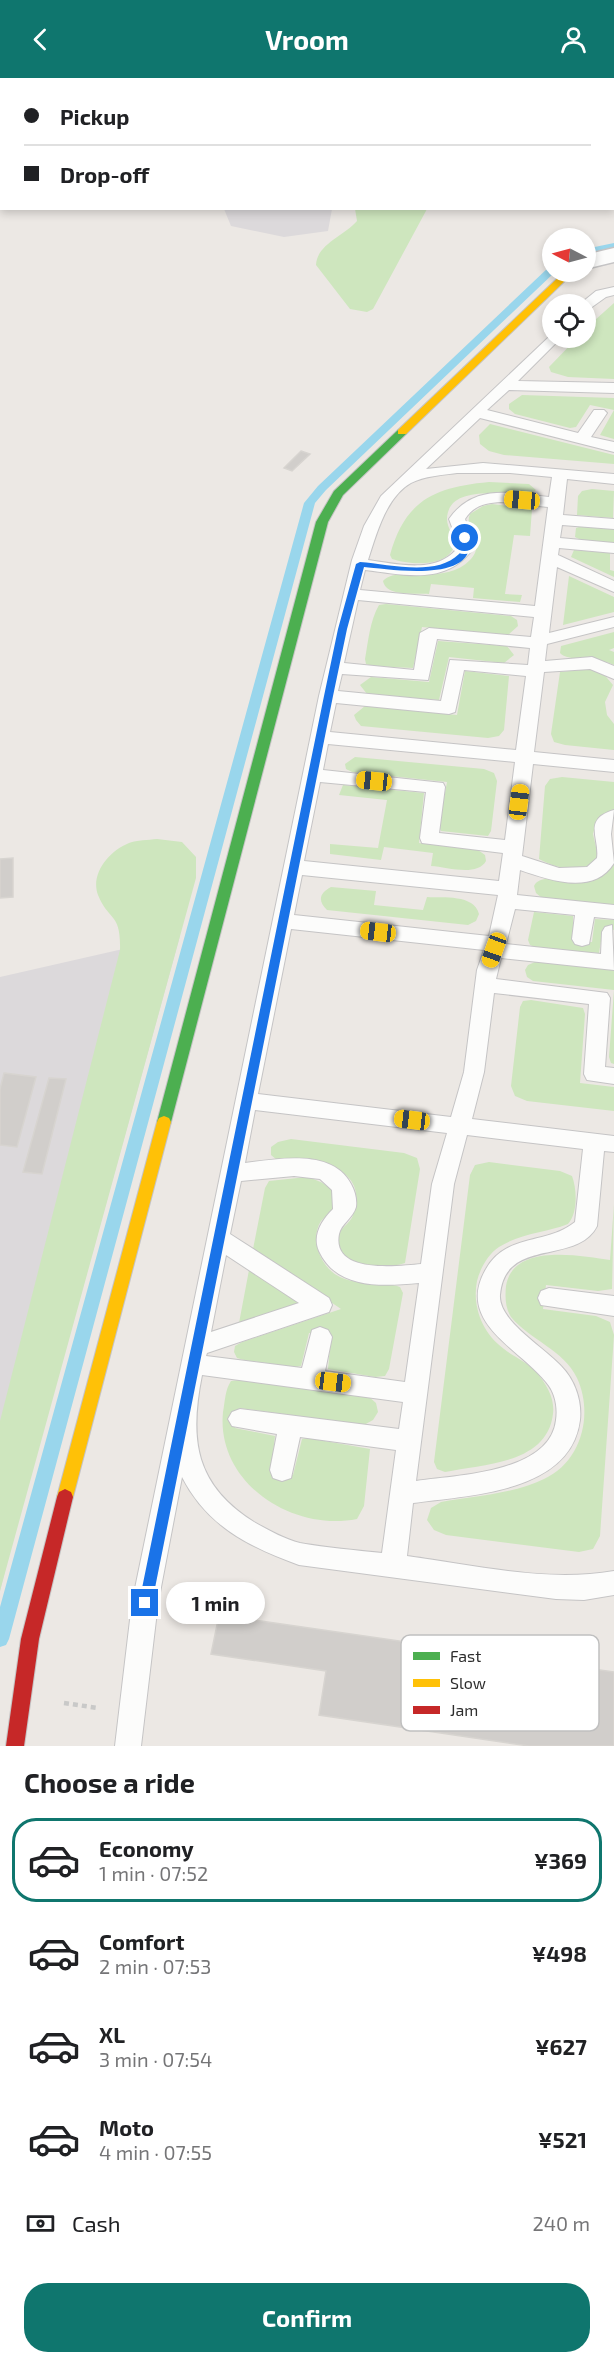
<!DOCTYPE html>
<meta charset="utf-8">
<style>
:root{--surface:#fff;--page:#f6f6f6;--text:#202124;--muted:#757577;--line:#e0e0e0;--accent:#0f766e}
body{margin:0;font-family:"Exo 2",sans-serif;background:var(--page);color:var(--text);height:100vh;display:flex;flex-direction:column;font-size:22px;white-space:nowrap}
*{box-sizing:border-box;margin:0}
p{font-size:20px;color:var(--muted)}
.icon{flex:none;width:33px;height:33px;fill:none;stroke:currentColor;stroke-width:2;stroke-linecap:round;stroke-linejoin:round}
.map{position:relative;height:1668px;overflow:hidden}
.drawer{display:flex;flex-direction:column;background:var(--surface);flex:1}
.drawer>*{flex:none}
.top-card{position:absolute;left:0px;top:0px;width:615px;height:132px;box-shadow:0 3px 9px #0003;display:grid;align-content:center;height:132px;padding:0 24px;background:var(--surface)}
.needle{width:39px;rotate:276deg}
.tools{position:absolute;left:542px;top:150px;display:grid;gap:12px}
.tools a{display:grid;place-items:center;width:54px;height:54px;border-radius:50%;background:var(--surface);box-shadow:0 3px 9px #0003;font-size:30px}
.end{position:absolute;width:27px;height:27px;margin:-14px;border:8px solid #1a73e8;background:#fff;box-shadow:0 0 0 3px #fff}
.from{border-radius:50%}
.bubble{position:absolute;height:42px;border-radius:21px;background:var(--surface);box-shadow:0 3px 9px #0003;font-size:20px;font-weight:700;line-height:42px;text-align:center}
.car{position:absolute;width:18px;height:36px;margin:-18px -9px;border-radius:8px;box-shadow:0 0 4px 2px #0007;background:linear-gradient(#f5c518 24%,#345 0 40%,#f5c518 0 76%,#345 0 86%,#f5c518 0)}
.top-card b{display:flex;align-items:center;gap:21px;height:57px;font-size:22px}
.top-card b+b{border-top:2px solid var(--line)}
.top-card i{width:15px;height:15px;background:var(--text)}
ul{padding:0;list-style:none}
li{display:flex;align-items:center;gap:18px;height:84px;margin:0 12px 9px;padding:0 12px;border:3px solid transparent;border-radius:24px}
li div{flex:1}
li b{display:block;font-size:22px}
li em{font-style:normal;font-weight:700}
li.active{border-color:var(--accent)}
li>.icon{width:54px;height:54px;stroke-width:1.5}
h2{padding:0 24px;font-size:27px;line-height:72px}
.pay{display:flex;align-items:center;gap:15px;height:66px;padding:0 24px;font-size:22px}
.pay p{margin-inline-start:auto}
.button{display:flex;gap:12px;margin-top:auto;padding:12px 24px}
.button a{flex:1;height:69px;border-radius:24px;background:var(--accent);color:#fff;font-size:24px;font-weight:700;line-height:69px;text-align:center}
header{display:flex;justify-content:space-between;align-items:center;height:78px;padding:0 24px;background:var(--accent);color:#fff;font-size:27px;font-weight:700}
.map>svg:first-child{display:block}
</style>
<header><svg class="icon" aria-label="back" viewBox="0 0 24 24"><path d="M15 5l-7 7 7 7"/></svg>Vroom<svg class="icon" aria-label="person" viewBox="0 0 24 24"><circle cx="12" cy="8" r="4"/><path d="M4 21q1-7 8-7t8 7"/></svg></header>
<div class="map">
<svg width="614" height="1668" viewBox="0 0 614 1668">
<rect width="100%" height="100%" fill="#ece8e4"/>
<path fill="#dcd9db" d="M 224,131 L 332,131 L 328,153 L 284,159 L 231,148 Z
M 180,858 L 10,1473 L 0,1513 L 0,899 Z"/>
<path fill="#cee6be" d="M 346,0 L 614,0 L 614,64 L 614,2 Z
M 355,131 L 427,131 L 373,231 L 367,234 L 350,231 L 316,187 C 317,166 344,158 357,143 Z
M 614,225 L 614,301 L 568,299 L 551,294 L 549,289 L 577,260 L 585,260 L 585,251 Z
M 522,317 L 614,320 L 614,361 L 600,357 L 614,332 L 590,327 L 576,349 L 570,350 L 515,336 L 509,331 L 509,326 Z
M 490,346 L 614,377 L 614,386 L 504,377 L 489,373 L 480,366 L 479,357 Z
M 489,404 L 529,406 L 536,412 C 525,424 448,399 447,441 C 447,451 455,458 455,467 C 447,490 411,487 392,481 L 390,477 C 405,422 435,409 489,404 Z
M 592,411 L 614,413 L 613,440 L 577,437 L 578,418 L 582,413 Z
M 492,426 L 532,431 L 530,458 L 514,457 L 505,516 L 522,517 L 520,524 L 473,520 L 474,510 L 431,506 L 429,516 C 416,515 386,519 383,503 C 397,486 444,509 470,482 C 487,465 463,452 470,436 L 483,428 Z
M 582,448 L 614,451 L 614,465 L 581,462 L 575,459 L 576,450 Z
M 574,472 L 610,475 L 610,492 L 614,493 L 614,499 L 571,479 Z
M 569,498 L 614,519 L 614,534 L 563,547 Z
M 386,526 L 511,538 L 517,542 L 518,548 L 508,557 L 422,549 L 413,590 L 372,588 L 366,586 L 365,581 C 368,564 370,542 379,527 Z
M 614,554 L 614,570 L 609,572 L 614,574 L 614,587 C 600,579 567,584 560,575 L 561,568 Z
M 438,563 L 507,568 L 514,577 L 504,585 L 449,579 L 439,622 L 367,616 L 360,607 L 371,599 L 429,604 Z
M 591,591 L 602,594 L 613,607 L 605,624 L 607,637 L 614,646 L 614,672 L 565,667 L 554,664 L 551,656 L 560,594 Z
M 465,593 L 509,598 L 504,652 L 499,658 L 488,660 L 361,648 L 356,642 L 354,637 L 365,628 L 457,637 Z
M 355,679 L 484,691 L 494,695 L 497,703 L 491,753 L 488,758 L 441,753 L 439,748 L 447,704 L 352,694 L 346,691 L 345,686 Z
M 562,699 L 614,704 L 614,731 L 597,742 L 593,756 L 598,778 C 585,798 558,791 539,781 L 545,708 L 550,701 Z
M 343,707 L 424,715 L 419,765 L 478,772 L 485,777 L 486,783 C 477,799 447,789 431,788 L 433,775 L 384,769 L 381,782 L 330,776 L 330,766 L 378,770 L 387,722 L 339,717 Z
M 157,761 L 182,764 L 196,779 L 196,800 L 0,1513 L 0,1343 L 120,872 C 121,834 109,844 98,817 C 90,796 109,773 129,765 C 137,762 148,762 157,761 Z
M 614,786 L 614,828 L 542,820 L 536,815 L 534,808 C 545,787 588,824 614,786 Z
M 331,809 L 376,813 L 374,827 L 423,832 L 427,819 C 443,820 474,816 479,836 L 476,843 L 468,847 L 327,832 C 317,822 320,815 331,809 Z
M 534,834 L 573,838 L 573,863 L 592,864 L 595,841 L 614,842 L 614,852 L 603,851 L 599,875 L 537,870 L 530,867 L 528,862 Z
M 535,884 L 614,892 L 614,986 L 611,985 L 609,979 L 614,912 L 533,903 L 527,899 L 525,892 L 528,887 Z
M 531,922 L 583,930 L 585,936 L 580,1005 L 614,1009 L 614,1033 L 527,1023 L 515,1018 L 511,1008 L 520,929 L 523,923 Z
M 291,1061 L 404,1075 L 417,1080 L 420,1091 L 405,1185 C 386,1191 340,1192 338,1164 C 336,1151 350,1147 353,1137 C 371,1086 312,1082 277,1082 L 271,1077 L 271,1069 L 278,1064 Z
M 489,1084 L 560,1093 L 572,1098 C 577,1111 578,1135 568,1146 C 545,1155 521,1155 499,1169 C 488,1176 480,1191 477,1203 C 472,1228 482,1255 504,1271 C 514,1279 529,1285 537,1295 C 547,1307 555,1321 553,1336 C 547,1386 484,1386 445,1394 L 437,1391 L 434,1384 L 470,1097 L 475,1087 Z
M 307,1099 C 322,1103 345,1114 331,1133 C 328,1137 324,1140 321,1143 C 309,1162 321,1190 340,1199 C 359,1208 381,1202 400,1209 L 403,1215 L 389,1291 L 385,1298 L 375,1299 L 328,1291 L 331,1258 L 309,1255 L 301,1288 L 295,1289 L 244,1282 L 237,1280 L 234,1274 L 235,1268 L 242,1264 L 341,1231 L 253,1171 L 265,1110 L 269,1103 Z
M 614,1126 L 612,1211 L 598,1213 L 546,1207 L 543,1231 L 596,1238 L 610,1244 L 614,1257 L 600,1458 L 593,1471 L 579,1474 L 446,1457 L 434,1452 L 427,1442 L 431,1430 L 441,1424 C 474,1418 513,1416 544,1401 C 581,1384 594,1337 577,1300 C 564,1272 530,1262 511,1239 C 505,1230 505,1218 506,1208 C 513,1164 581,1178 610,1182 Z
M 249,1192 L 299,1225 L 239,1245 Z
M 240,1302 L 368,1318 L 376,1325 L 378,1334 L 373,1342 L 364,1347 L 239,1330 L 235,1350 L 275,1358 L 271,1394 L 293,1397 L 302,1361 L 308,1360 L 370,1371 L 364,1428 L 357,1441 C 292,1454 216,1405 223,1334 C 225,1323 225,1312 231,1303 Z"/>
<g fill="none" stroke-linecap="round" stroke-linejoin="round">
<path fill="#99d6ec" fill-rule="evenodd" d="M 614,165 L 614,171 L 585,177 L 585,171 Z
M 552,188 L 552,194 L 555,194 L 326,412 L 315,425 L 9,1561 L 6,1567 L 0,1569 L 0,1529 L 304,425 L 318,408 L 549,189 Z"/>
</g>
<path fill="#d1cecb" stroke="#d7d4d0" stroke-width="1.5" d="M 301,373 L 310,376 L 292,393 L 284,390 Z
M 13,780 L 13,819 L 0,820 L 0,781 Z
M 4,995 L 36,999 L 17,1069 L 0,1067 L 0,1011 Z
M 49,1000 L 66,1001 L 42,1096 L 23,1094 Z
M 219,1537 L 614,1594 L 614,1668 L 529,1668 L 319,1637 L 326,1593 L 211,1576 Z"/>
<g fill="none" stroke-linecap="round" stroke-linejoin="round">
<g stroke="#c5c4c5" stroke-width="2">
<path id="lane" d="M 614,209 L 614,217 L 606,219 L 585,234 L 585,226 L 580,226 L 596,213 Z
M 552,256 L 552,260 L 561,260 L 518,303 L 614,305 L 614,315 L 509,312 L 487,332 L 578,355 L 594,332 L 604,332 L 607,335 L 591,359 L 614,364 L 614,374 L 480,340 L 426,391 L 483,385 L 614,396 L 614,406 L 567,401 L 563,437 L 614,441 L 614,451 L 562,447 L 560,460 L 614,465 L 614,475 L 559,470 L 558,477 L 614,503 L 614,514 L 557,489 L 549,555 L 614,539 L 614,549 L 547,566 L 545,583 L 592,579 L 614,588 L 614,601 L 590,591 L 544,594 L 534,674 L 614,682 L 614,694 L 533,686 L 522,778 L 559,790 L 587,789 L 597,780 C 600,761 582,741 614,732 L 611,756 L 614,785 C 594,818 549,802 520,792 L 517,817 L 614,827 L 614,841 L 594,839 L 589,866 L 582,868 L 575,866 L 572,861 L 575,837 L 515,831 L 506,866 L 601,876 L 602,854 L 605,849 L 612,847 L 614,892 L 501,880 L 496,901 L 607,915 L 610,920 L 605,989 L 614,990 L 614,1006 L 587,1002 L 584,996 L 589,926 L 494,915 L 484,994 L 472,1041 L 614,1058 L 614,1074 L 604,1073 L 597,1148 C 577,1188 505,1158 500,1217 C 498,1243 545,1270 561,1288 C 575,1302 582,1323 580,1342 C 571,1415 469,1417 413,1425 L 407,1478 C 474,1487 546,1505 614,1493 L 614,1517 L 584,1522 L 556,1521 L 299,1487 C 249,1469 207,1448 182,1399 L 158,1525 L 141,1668 L 115,1668 L 132,1525 L 319,618 L 352,482 L 364,448 L 381,418 ZM 457,395 L 510,395 L 552,399 L 549,419 C 511,415 474,405 449,441 L 459,468 C 438,497 398,486 368,482 C 376,457 386,419 411,405 C 424,398 443,397 457,395 ZM 501,424 L 548,429 L 535,528 L 360,512 L 365,492 C 407,497 448,508 475,468 L 465,441 C 474,427 486,425 501,424 ZM 358,522 L 534,539 L 531,559 L 429,550 L 420,555 L 414,592 L 344,585 ZM 437,561 L 530,570 L 528,587 L 450,582 L 441,623 L 338,613 L 342,596 L 428,602 ZM 464,592 L 526,598 L 516,672 L 330,654 L 336,625 L 449,636 L 455,634 ZM 328,666 L 515,684 L 505,762 L 439,755 L 445,709 L 443,705 L 323,692 ZM 320,704 L 426,714 L 420,760 L 422,765 L 503,775 L 499,803 L 304,783 ZM 302,797 L 498,817 L 489,858 L 294,837 ZM 291,851 L 484,872 L 477,892 L 464,994 L 451,1039 L 258,1016 ZM 255,1032 L 447,1055 L 432,1106 L 421,1186 C 399,1188 331,1197 339,1156 C 341,1146 353,1140 356,1129 C 357,1121 355,1113 351,1106 C 332,1070 278,1081 245,1085 ZM 467,1057 L 583,1071 L 575,1144 C 547,1167 506,1155 486,1191 C 455,1244 519,1270 546,1304 C 555,1314 558,1329 556,1342 C 550,1395 457,1397 416,1403 L 454,1106 ZM 294,1098 L 320,1101 L 332,1112 L 333,1131 C 322,1142 312,1157 319,1173 C 337,1212 382,1208 419,1205 L 405,1304 L 325,1293 L 332,1259 L 328,1252 L 320,1249 L 312,1252 L 302,1290 L 206,1278 L 207,1275 L 329,1234 L 332,1227 L 329,1220 L 230,1156 L 241,1103 ZM 226,1177 L 299,1225 L 211,1254 ZM 202,1297 L 403,1324 L 399,1351 L 240,1331 L 232,1334 L 228,1341 L 232,1348 L 277,1356 L 270,1392 L 273,1400 L 282,1403 L 291,1400 L 300,1359 L 396,1372 L 382,1475 C 355,1472 327,1470 300,1465 C 284,1461 268,1452 254,1444 C 195,1407 189,1362 202,1297 Z
M 549,1210 L 614,1218 L 614,1238 L 541,1227 L 538,1220 L 541,1213 Z"/>
</g>
<g stroke="#c5c4c5" stroke-width="3">
<path id="street" d="M 614,170 L 614,184 L 585,191 L 585,177 Z"/>
</g>
<g stroke="#c5c4c5" stroke-width="2">
<path id="fast" d="M 402,351 L 407,354 L 406,356 L 343,417 L 328,444 L 171,1044 L 169,1048 L 164,1050 L 159,1048 L 157,1044 L 316,444 L 334,413 L 398,352 Z"/>
</g>
<g stroke="#c5c4c5" stroke-width="2">
<path id="slow" d="M 564,194 L 574,194 L 406,356 L 398,356 L 398,352 Z
M 164,1038 L 169,1040 L 171,1044 L 73,1419 L 71,1424 L 65,1427 L 59,1424 L 57,1419 L 157,1044 L 159,1040 Z"/>
</g>
<g stroke="#c5c4c5" stroke-width="2">
<path id="jam" d="M 65,1411 L 71,1414 L 73,1419 L 39,1561 L 24,1668 L 6,1668 L 21,1561 L 57,1419 L 59,1414 Z"/>
</g>
<path stroke="#c9c9c8" stroke-width="4.5" stroke-dasharray="5 4" stroke-linecap="butt" d="M 64,1625 L 98,1630"/>
<use href="#lane" fill="#fcfcfb" fill-rule="evenodd"/>
<use href="#street" fill="#fcfcfb" fill-rule="evenodd"/>
<use href="#fast" fill="#4caf50" fill-rule="evenodd"/>
<use href="#slow" fill="#ffc107" fill-rule="evenodd"/>
<use href="#jam" fill="#c62828" fill-rule="evenodd"/>
</g>
<path fill="#1a73e8" d="M 462,458 L 469,460 C 478,506 389,491 364,489 L 347,551 L 333,618 L 152,1525 L 145,1531 L 139,1525 L 324,618 L 338,551 L 356,486 L 360,484 C 389,486 436,499 459,476 C 464,471 461,464 462,458 Z"/>
<rect x="401" y="1557" width="198" height="96" rx="9" fill="#fff" stroke="#c0c0c0" stroke-width="1.5"/>
<rect x="413" y="1574" width="27" height="8" fill="#4caf50"/>
<rect x="413" y="1601" width="27" height="8" fill="#ffc107"/>
<rect x="413" y="1628" width="27" height="8" fill="#c62828"/>
<g font-size="16" fill="#2e2e2e">
<text x="450" y="1584">Fast</text>
<text x="450" y="1611">Slow</text>
<text x="450" y="1638">Jam</text>
</g>
</svg>
<div class="tools">
<a><svg class="needle" viewBox="-14 -14 28 28"><path d="M0-13l5 13h-10z" fill="#e53935"/><path d="M0 13l5-13h-10z" fill="#757577"/></svg></a>
<a><svg class="icon" aria-label="locate" viewBox="0 0 24 24"><circle cx="12" cy="12" r="6"/><path d="M12 2v4M12 18v4M2 12h4M18 12h4"/></svg></a>
</div>
<i class="end from" style="left:465px;top:460px"></i>
<i class="end" style="left:145px;top:1525px"></i>
<div class="bubble" style="left:166px;top:1504px;width:99px">1 min</div>
<i class="car" style="left:522px;top:422px;rotate:275deg"></i>
<i class="car" style="left:374px;top:703px;rotate:276deg"></i>
<i class="car" style="left:519px;top:724px;rotate:7deg"></i>
<i class="car" style="left:378px;top:854px;rotate:277deg"></i>
<i class="car" style="left:494px;top:872px;rotate:200deg"></i>
<i class="car" style="left:412px;top:1042px;rotate:277deg"></i>
<i class="car" style="left:333px;top:1304px;rotate:97deg"></i>
<div class="top-card">
<b><i class="from"></i>Pickup</b>
<b><i></i>Drop-off</b>
</div>
</div>
<section class="drawer">
<h2>Choose a ride</h2>
<ul>
<li class="active"><svg class="icon" aria-label="car" viewBox="0 0 24 24"><path d="M5 17H2v-5l4-1 3-4h7l3 4 3 1v5h-3M9 17h6M6 11h13"/><circle cx="7" cy="17" r="2"/><circle cx="17" cy="17" r="2"/></svg><div><b>Economy</b><p>1 min · 07:52</p></div><em>¥369</em></li>
<li><svg class="icon" aria-label="car" viewBox="0 0 24 24"><path d="M5 17H2v-5l4-1 3-4h7l3 4 3 1v5h-3M9 17h6M6 11h13"/><circle cx="7" cy="17" r="2"/><circle cx="17" cy="17" r="2"/></svg><div><b>Comfort</b><p>2 min · 07:53</p></div><em>¥498</em></li>
<li><svg class="icon" aria-label="car" viewBox="0 0 24 24"><path d="M5 17H2v-5l4-1 3-4h7l3 4 3 1v5h-3M9 17h6M6 11h13"/><circle cx="7" cy="17" r="2"/><circle cx="17" cy="17" r="2"/></svg><div><b>XL</b><p>3 min · 07:54</p></div><em>¥627</em></li>
<li><svg class="icon" aria-label="car" viewBox="0 0 24 24"><path d="M5 17H2v-5l4-1 3-4h7l3 4 3 1v5h-3M9 17h6M6 11h13"/><circle cx="7" cy="17" r="2"/><circle cx="17" cy="17" r="2"/></svg><div><b>Moto</b><p>4 min · 07:55</p></div><em>¥521</em></li>
</ul>
<div class="pay"><svg class="icon" aria-label="cash" viewBox="0 0 24 24"><path d="M3 7h18v10H3z"/><circle cx="12" cy="12" r="2"/></svg>Cash<p>240 m</p></div>
<div class="button"><a>Confirm</a></div>
</section>
